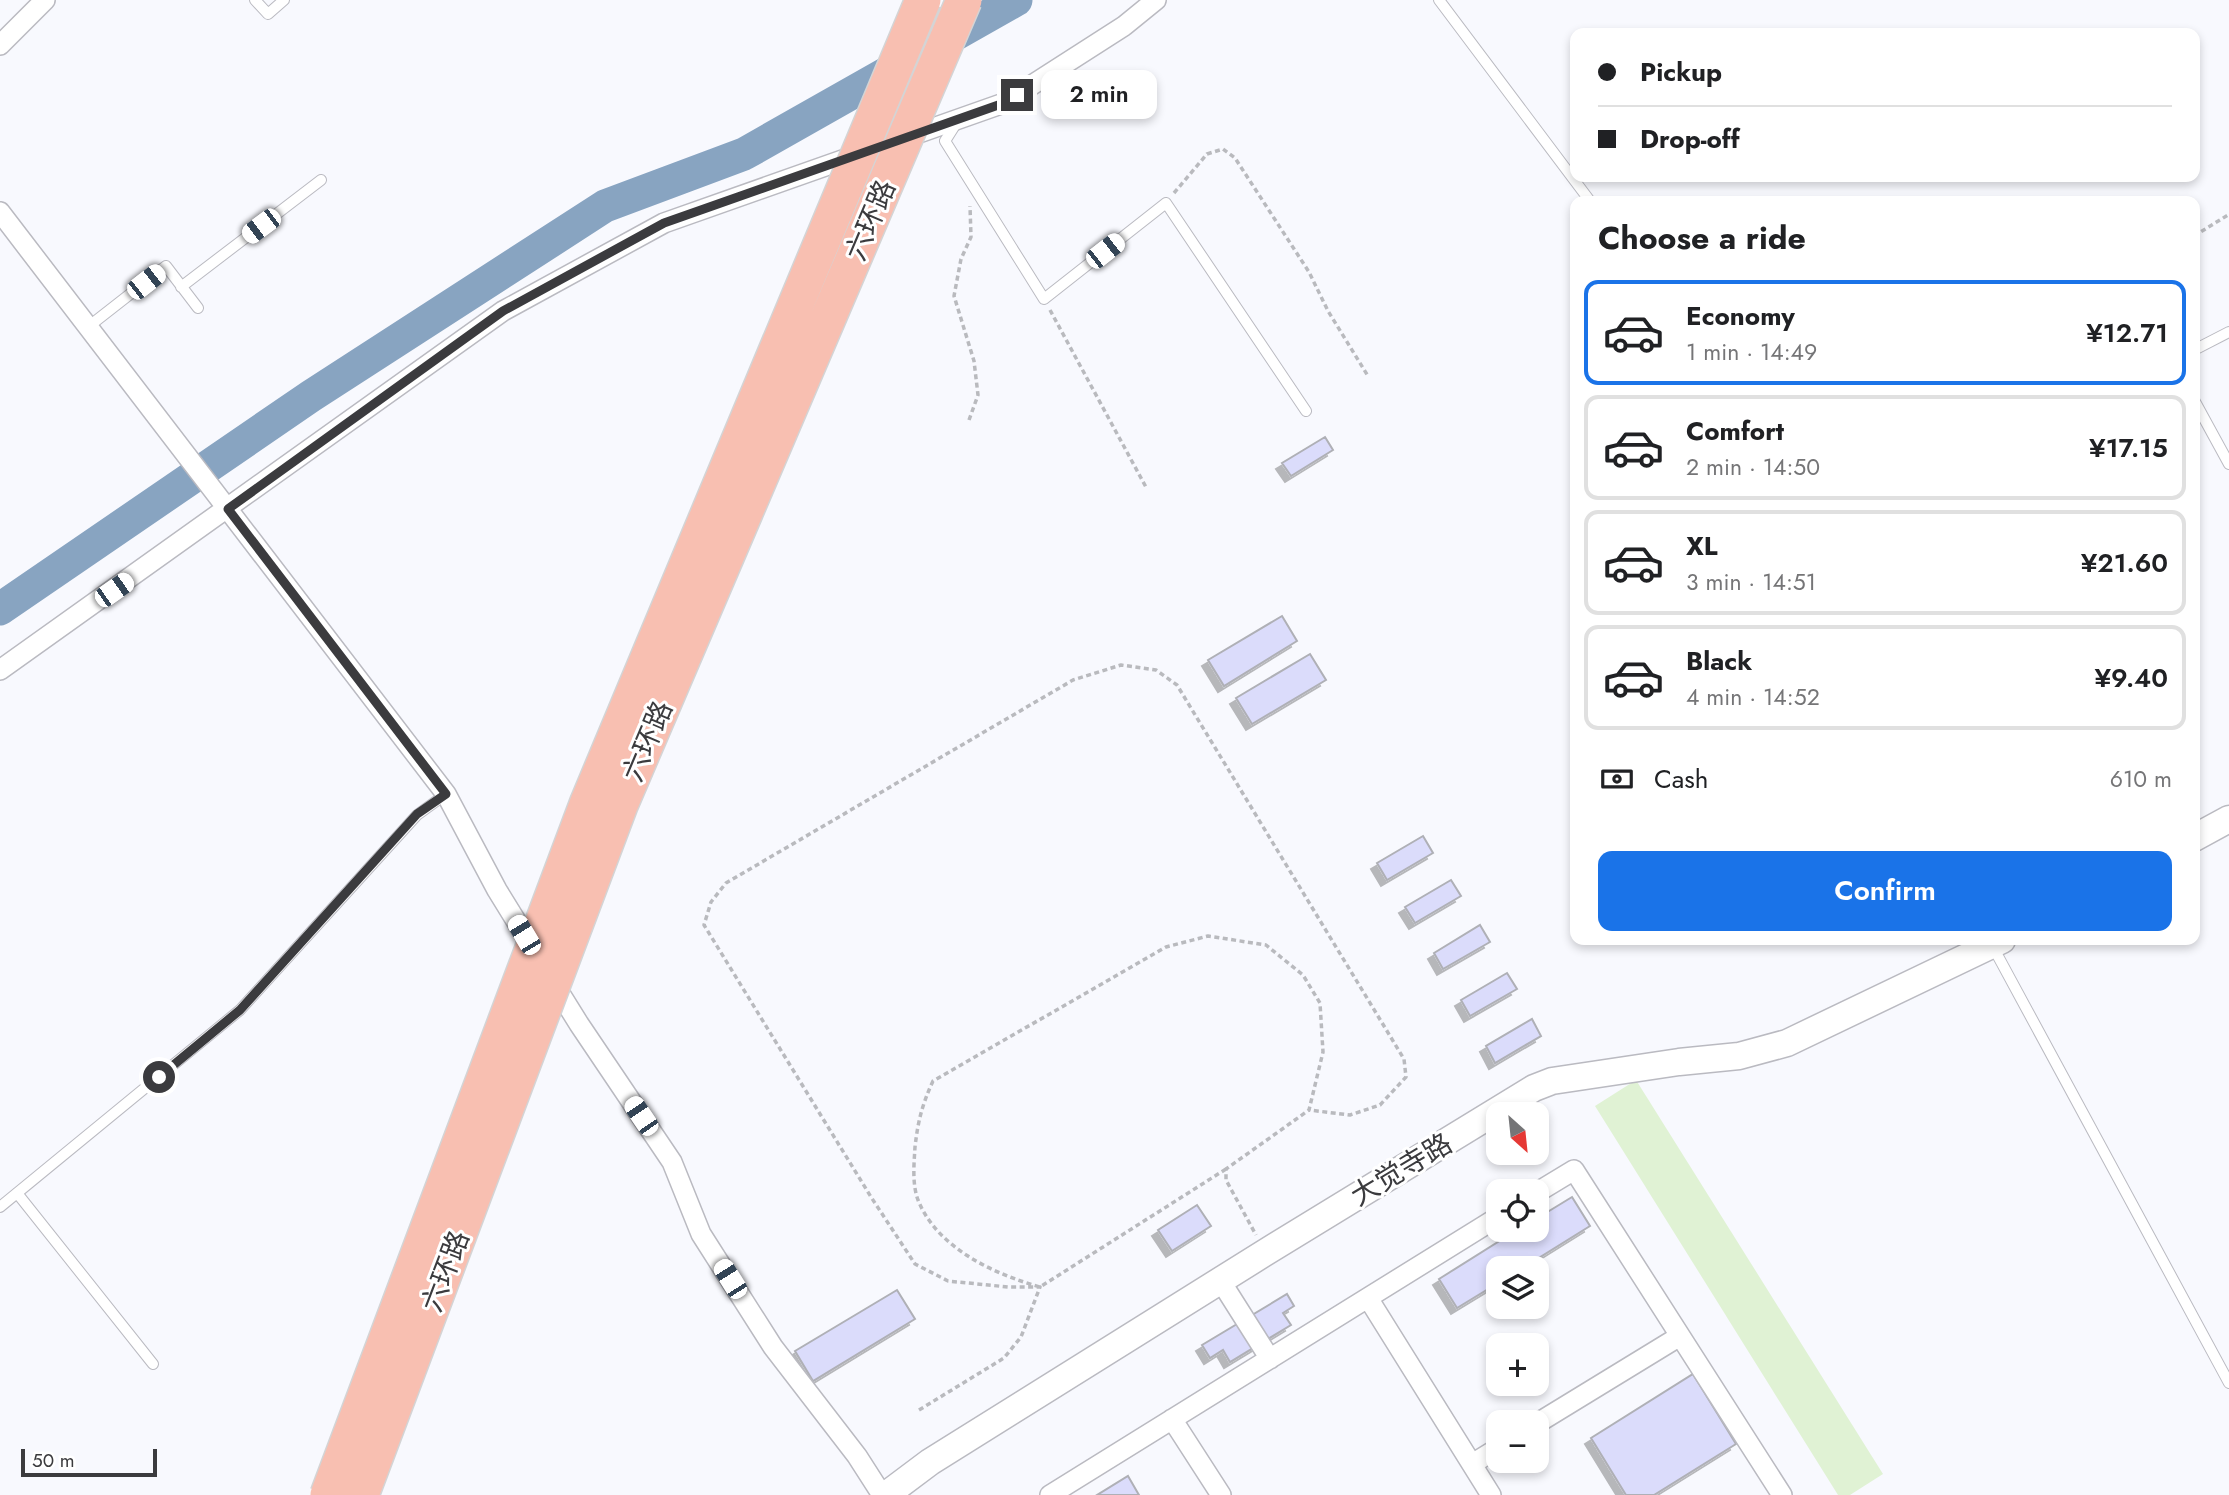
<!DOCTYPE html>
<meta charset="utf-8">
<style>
:root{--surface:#fff;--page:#f2f2f2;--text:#202124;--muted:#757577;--line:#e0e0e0;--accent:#1a73e8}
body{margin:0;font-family:Jost,"Noto Sans SC",sans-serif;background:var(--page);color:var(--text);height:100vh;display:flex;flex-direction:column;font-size:26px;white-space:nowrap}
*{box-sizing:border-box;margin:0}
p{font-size:23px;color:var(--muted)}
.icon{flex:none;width:38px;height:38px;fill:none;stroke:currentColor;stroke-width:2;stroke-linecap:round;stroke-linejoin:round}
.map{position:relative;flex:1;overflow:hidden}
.sheet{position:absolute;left:1570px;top:196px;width:630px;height:749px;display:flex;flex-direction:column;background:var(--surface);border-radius:14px;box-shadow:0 4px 10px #0003}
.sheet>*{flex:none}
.guide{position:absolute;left:1570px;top:28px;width:630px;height:154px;border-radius:14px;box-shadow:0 4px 10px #0003;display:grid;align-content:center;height:154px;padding:0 28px;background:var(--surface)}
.needle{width:46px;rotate:153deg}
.buttons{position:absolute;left:1486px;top:1102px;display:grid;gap:14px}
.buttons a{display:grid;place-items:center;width:63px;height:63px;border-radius:14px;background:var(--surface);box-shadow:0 4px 10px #0003;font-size:35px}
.scale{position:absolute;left:21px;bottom:18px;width:136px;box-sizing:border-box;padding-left:7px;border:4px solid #3b3b3e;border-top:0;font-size:19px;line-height:24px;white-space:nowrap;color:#3b3b3e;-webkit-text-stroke:5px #fff;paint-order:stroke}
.end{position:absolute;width:32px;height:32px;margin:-16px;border:9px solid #3b3b3e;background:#fff;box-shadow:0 0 0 4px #fff}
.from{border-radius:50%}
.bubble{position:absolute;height:49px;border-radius:14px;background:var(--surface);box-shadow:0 4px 10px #0003;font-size:23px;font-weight:600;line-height:49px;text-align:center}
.car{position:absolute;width:21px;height:42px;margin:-21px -10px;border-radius:9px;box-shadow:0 0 5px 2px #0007;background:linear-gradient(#fff 24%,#345 0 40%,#fff 0 76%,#345 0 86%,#fff 0)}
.guide b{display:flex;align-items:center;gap:24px;height:66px;font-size:26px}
.guide b+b{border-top:2px solid var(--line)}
.guide i{width:18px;height:18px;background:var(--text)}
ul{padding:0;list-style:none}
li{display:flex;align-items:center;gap:21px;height:105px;margin:0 14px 10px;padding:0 14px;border:4px solid var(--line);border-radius:14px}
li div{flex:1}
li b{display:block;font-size:26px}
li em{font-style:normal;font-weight:600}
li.on{border-color:var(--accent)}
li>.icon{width:63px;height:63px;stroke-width:1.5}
h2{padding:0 28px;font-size:32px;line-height:84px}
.pay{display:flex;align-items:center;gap:18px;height:77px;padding:0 28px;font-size:26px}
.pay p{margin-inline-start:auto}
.button{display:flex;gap:14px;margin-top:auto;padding:14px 28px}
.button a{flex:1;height:80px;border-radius:14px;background:var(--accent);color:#fff;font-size:28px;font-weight:600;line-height:80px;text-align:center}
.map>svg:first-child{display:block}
</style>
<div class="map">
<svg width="2229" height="1495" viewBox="0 0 2229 1495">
<defs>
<filter id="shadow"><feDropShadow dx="-6" dy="6" stdDeviation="0" flood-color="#0004"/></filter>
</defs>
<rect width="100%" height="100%" fill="#f8f9fe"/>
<path fill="#e0f2d4" d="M 1636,1080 L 1883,1474 L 1850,1495 L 1838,1495 L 1595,1106 Z"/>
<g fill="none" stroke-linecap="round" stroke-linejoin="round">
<path stroke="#88a4c1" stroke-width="33" d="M 0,609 L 311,396 L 605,206 L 744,154 L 1016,0"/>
</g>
<path fill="#dbdcfb" stroke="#afb0b6" stroke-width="2" filter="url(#shadow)" d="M 1325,437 L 1333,450 L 1291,476 L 1282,463 Z
M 1282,616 L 1297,641 L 1224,686 L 1208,660 Z
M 1310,654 L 1326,680 L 1252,724 L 1236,698 Z
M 1423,836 L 1433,853 L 1387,880 L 1377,863 Z
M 1451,880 L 1461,896 L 1415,923 L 1405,907 Z
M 1480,925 L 1490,942 L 1443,969 L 1434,953 Z
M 1507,973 L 1517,989 L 1470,1016 L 1461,1000 Z
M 1532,1019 L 1541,1036 L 1495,1063 L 1486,1046 Z
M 1572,1197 L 1590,1226 L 1521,1269 L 1498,1269 L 1498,1283 L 1457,1308 L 1439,1279 L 1517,1230 L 1536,1230 L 1536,1219 Z
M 1197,1205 L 1211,1226 L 1172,1251 L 1158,1230 Z
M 897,1290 L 915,1319 L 813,1381 L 795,1351 Z
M 1287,1294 L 1294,1306 L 1283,1313 L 1291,1325 L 1230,1362 L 1223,1350 L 1210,1358 L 1202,1345 Z
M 1693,1374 L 1736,1444 L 1654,1495 L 1626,1495 L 1591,1438 Z
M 1128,1476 L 1139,1495 L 1097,1495 Z"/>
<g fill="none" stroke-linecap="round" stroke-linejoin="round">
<g stroke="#babac1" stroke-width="12">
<path id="service" d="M 255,0 L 268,14 L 284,0
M 1439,0 L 1590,201
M 957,122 L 945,141 L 1044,299 L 1166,203 L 1306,411
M 181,287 L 321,180
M 88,327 L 166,266 L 198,308
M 2194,350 L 2229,332
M 2194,400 L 2229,464
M 1993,947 L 2229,1383
M 17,1193 L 153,1364
M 0,1207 L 240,1010 L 417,815 L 446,794"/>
</g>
<g stroke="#babac1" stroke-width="22">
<path id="minor" d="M 0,45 L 45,0
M 0,212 L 446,794 L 497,890 L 534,950
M 0,670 L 503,311 L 664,223 L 1004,103 L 1124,26 L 1156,0
M 551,979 L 579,1024 L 672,1162 L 701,1234 L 773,1347 L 857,1456 L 882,1495
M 1536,1193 L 1574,1170 L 1782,1495
M 1220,1280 L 1270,1359
M 1368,1298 L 1491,1495
M 1172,1419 L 1221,1495
M 1536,1424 L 1680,1336
M 1472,1464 L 1498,1448
M 1050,1495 L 1498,1217"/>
</g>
<g stroke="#babac1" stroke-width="29">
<path id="secondary" d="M 2194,838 L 2229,819
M 886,1495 L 930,1462 L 1266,1252 L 1534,1088 L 1552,1081 L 1679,1062 L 1739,1056 L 1787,1043 L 2002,940"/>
</g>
<path stroke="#b9babe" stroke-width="3.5" stroke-dasharray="5 3.5" stroke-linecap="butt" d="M 1174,193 L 1207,154 L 1223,149 L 1235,158 L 1309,272 L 1328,311 L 1368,376
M 2194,236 L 2228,215
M 1050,310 L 1147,489
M 969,420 L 978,395 L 974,361 L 954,296 L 961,259 L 971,237 L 970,206
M 1226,1169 L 1040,1287 C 994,1274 937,1248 918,1200 C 912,1184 914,1164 915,1147 C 918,1121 922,1105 933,1081 L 1166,947 L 1208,936 L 1266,945 L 1303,975 L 1320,1003 L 1323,1052 L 1309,1110 L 1226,1169 L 1226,1180 L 1256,1235
M 919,1410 L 1004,1358 L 1021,1337 L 1040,1287 L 1008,1287 L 948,1281 L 915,1264 L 871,1197 L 704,925 L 711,902 L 726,883 L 1073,680 L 1121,665 L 1156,670 L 1177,685 L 1404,1059 L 1406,1077 L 1380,1105 L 1350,1115 L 1309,1110"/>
<use href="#service" stroke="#fff" stroke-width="10"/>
<use href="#minor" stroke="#fff" stroke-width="19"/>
<use href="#secondary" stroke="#fff" stroke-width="26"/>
<g stroke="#d4d4d5" stroke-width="38" stroke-linecap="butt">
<path id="motorway-bridge" d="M 328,1495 L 588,802 L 923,0
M 361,1495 L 620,805 L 964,0"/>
</g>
<use href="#motorway-bridge" stroke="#f8bfb1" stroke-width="35"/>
</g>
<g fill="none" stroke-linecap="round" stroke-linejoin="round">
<path stroke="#3b3b3e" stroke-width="9" d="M 159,1077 L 240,1010 L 417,814 L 446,794 L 228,509 L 503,311 L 664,223 L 1004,103 L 1017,95"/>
</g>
<g text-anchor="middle" stroke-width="6" stroke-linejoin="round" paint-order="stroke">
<g font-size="28" fill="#3b3b3e" stroke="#fff">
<text transform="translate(870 220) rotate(-67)" y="10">六环路</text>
<text transform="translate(647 741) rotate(-67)" y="10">六环路</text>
<text transform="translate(1401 1169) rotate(-31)" y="10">大觉寺路</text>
<text transform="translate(445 1271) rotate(-69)" y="10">六环路</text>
</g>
</g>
</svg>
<div class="buttons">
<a><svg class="needle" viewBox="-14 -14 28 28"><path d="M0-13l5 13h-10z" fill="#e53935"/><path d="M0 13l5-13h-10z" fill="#757577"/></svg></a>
<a><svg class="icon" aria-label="locate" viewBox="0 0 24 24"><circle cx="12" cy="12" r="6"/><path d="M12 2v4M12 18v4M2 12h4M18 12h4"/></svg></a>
<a><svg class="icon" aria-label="layers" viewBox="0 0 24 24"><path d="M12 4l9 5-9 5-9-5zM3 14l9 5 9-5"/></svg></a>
<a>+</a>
<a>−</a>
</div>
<div class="scale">50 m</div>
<i class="end from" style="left:159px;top:1077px"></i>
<i class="end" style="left:1017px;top:95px"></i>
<div class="bubble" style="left:1041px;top:70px;width:116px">2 min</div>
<i class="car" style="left:261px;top:226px;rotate:233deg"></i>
<i class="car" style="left:1105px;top:251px;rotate:52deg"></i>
<i class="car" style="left:146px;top:282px;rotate:52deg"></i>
<i class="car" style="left:114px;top:590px;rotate:55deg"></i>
<i class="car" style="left:524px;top:935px;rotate:329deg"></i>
<i class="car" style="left:641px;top:1116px;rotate:326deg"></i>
<i class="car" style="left:730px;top:1279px;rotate:328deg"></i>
<div class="guide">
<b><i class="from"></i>Pickup</b>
<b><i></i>Drop-off</b>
</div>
<section class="sheet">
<h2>Choose a ride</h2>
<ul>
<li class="on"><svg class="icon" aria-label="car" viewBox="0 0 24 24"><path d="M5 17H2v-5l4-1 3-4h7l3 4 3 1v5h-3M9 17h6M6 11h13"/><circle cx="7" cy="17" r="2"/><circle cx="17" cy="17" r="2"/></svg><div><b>Economy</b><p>1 min · 14:49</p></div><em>¥12.71</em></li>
<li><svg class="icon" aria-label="car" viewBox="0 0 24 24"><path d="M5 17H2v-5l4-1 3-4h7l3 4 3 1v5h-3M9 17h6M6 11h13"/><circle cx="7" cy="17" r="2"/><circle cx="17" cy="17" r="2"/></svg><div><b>Comfort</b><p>2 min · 14:50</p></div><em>¥17.15</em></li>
<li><svg class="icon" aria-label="car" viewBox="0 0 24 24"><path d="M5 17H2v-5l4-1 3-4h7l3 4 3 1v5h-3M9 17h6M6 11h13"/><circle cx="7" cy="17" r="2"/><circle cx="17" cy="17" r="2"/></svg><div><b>XL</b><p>3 min · 14:51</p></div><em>¥21.60</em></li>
<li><svg class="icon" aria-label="car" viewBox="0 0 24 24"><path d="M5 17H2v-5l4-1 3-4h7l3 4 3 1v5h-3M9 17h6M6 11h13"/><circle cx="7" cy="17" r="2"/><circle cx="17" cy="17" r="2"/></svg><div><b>Black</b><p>4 min · 14:52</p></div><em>¥9.40</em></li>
</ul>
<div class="pay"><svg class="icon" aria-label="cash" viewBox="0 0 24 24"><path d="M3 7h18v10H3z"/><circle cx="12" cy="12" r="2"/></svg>Cash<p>610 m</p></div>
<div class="button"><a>Confirm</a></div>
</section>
</div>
